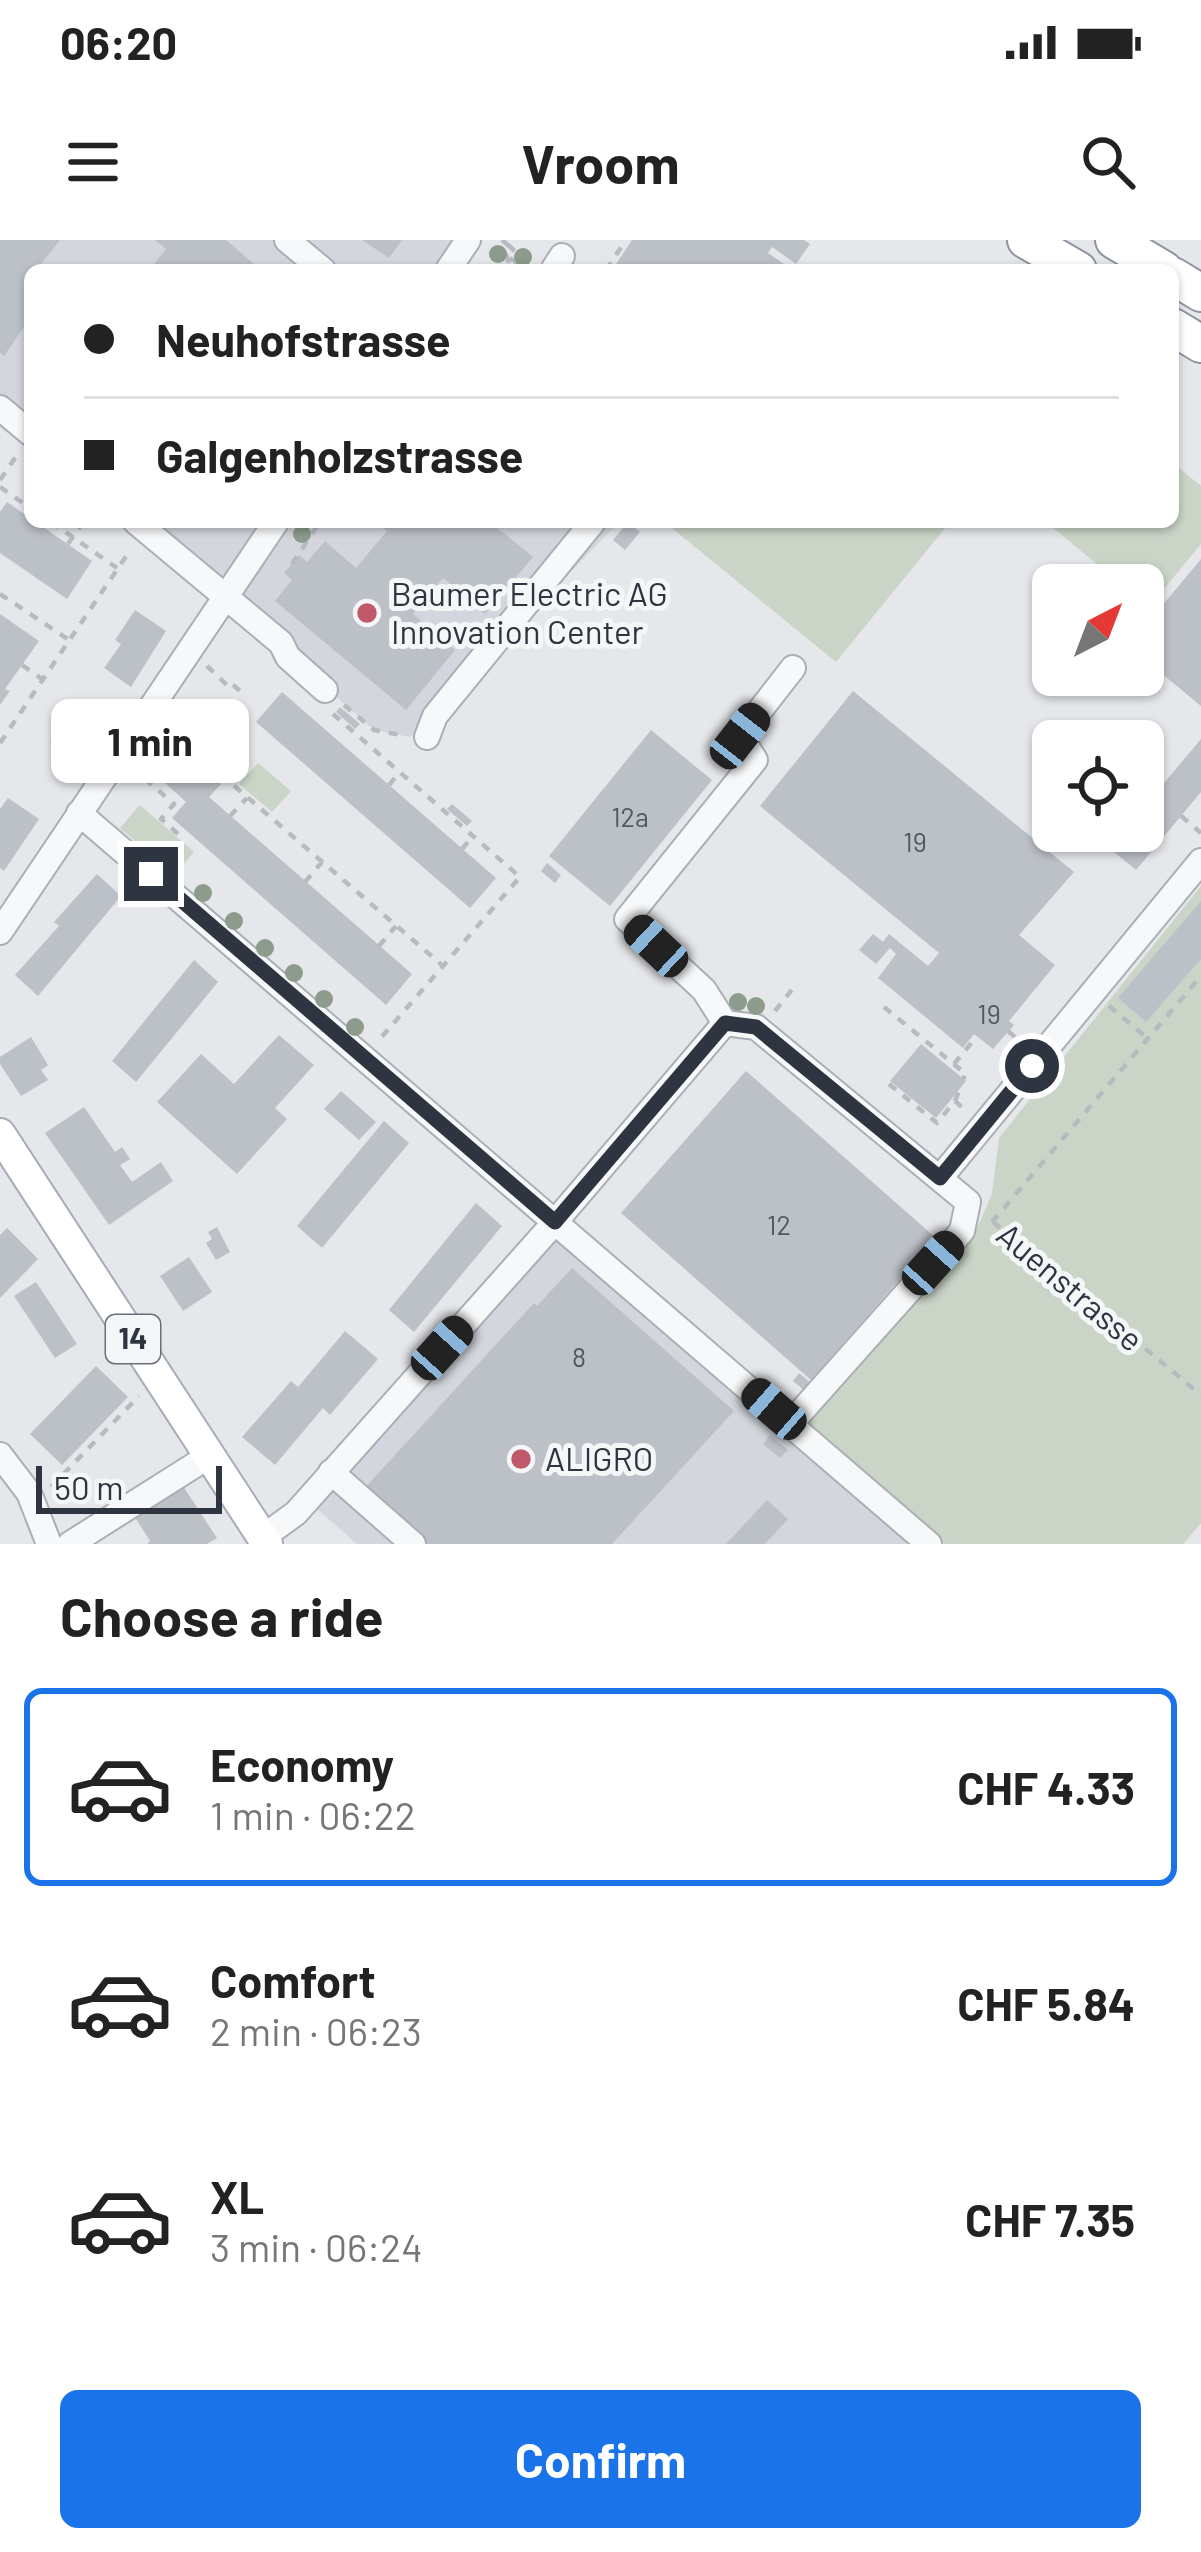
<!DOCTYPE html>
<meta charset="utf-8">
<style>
:root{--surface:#fff;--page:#f2f2f2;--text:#222;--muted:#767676;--line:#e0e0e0;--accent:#1a73e8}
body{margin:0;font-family:Barlow,sans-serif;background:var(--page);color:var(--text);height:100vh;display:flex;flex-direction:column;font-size:45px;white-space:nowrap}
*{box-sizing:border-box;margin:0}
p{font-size:39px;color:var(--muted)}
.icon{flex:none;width:66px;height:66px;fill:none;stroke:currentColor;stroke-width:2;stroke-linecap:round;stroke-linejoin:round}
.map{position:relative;height:1304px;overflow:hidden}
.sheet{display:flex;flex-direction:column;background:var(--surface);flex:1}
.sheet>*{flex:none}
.top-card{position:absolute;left:24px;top:24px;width:1155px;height:264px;border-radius:18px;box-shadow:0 3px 9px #0004;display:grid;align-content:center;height:264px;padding:0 60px;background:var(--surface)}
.needle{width:78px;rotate:42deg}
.tools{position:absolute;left:1032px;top:324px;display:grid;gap:24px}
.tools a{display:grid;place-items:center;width:132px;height:132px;border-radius:18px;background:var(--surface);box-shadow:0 3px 9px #0004;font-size:60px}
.scale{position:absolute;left:36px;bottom:30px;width:186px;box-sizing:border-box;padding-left:12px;border:6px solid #2e3541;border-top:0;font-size:33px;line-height:42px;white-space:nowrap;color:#2e3541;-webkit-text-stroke:9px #f4f6f8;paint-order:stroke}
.end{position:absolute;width:54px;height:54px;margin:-27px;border:15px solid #2e3541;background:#fff;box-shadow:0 0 0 6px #fff}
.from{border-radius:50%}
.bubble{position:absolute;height:84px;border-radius:18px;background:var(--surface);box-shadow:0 3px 9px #0004;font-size:39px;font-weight:700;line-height:84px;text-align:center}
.car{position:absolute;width:36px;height:72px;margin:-36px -18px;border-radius:15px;box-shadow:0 0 9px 3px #0007;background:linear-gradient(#222 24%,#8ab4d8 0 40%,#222 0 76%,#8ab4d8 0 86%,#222 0)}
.top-card b{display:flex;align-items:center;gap:42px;height:114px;font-size:45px}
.top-card b+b{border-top:3px solid var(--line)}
.top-card i{width:30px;height:30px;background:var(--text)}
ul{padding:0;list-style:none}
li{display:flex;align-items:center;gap:36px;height:198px;margin:0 24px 18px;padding:0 36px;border:6px solid transparent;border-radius:18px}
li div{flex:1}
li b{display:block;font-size:45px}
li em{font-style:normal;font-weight:700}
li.on{border-color:var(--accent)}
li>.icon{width:108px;height:108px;stroke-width:1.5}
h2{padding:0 60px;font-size:54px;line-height:144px}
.button{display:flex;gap:24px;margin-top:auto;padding:24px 60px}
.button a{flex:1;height:138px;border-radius:18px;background:var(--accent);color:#fff;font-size:48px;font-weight:700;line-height:138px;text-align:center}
.status{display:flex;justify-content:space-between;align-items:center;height:84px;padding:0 60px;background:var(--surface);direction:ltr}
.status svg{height:33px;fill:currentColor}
header{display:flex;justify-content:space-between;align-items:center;height:156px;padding:0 60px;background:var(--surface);font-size:54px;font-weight:700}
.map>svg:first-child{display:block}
</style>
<div class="status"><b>06:20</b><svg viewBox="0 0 49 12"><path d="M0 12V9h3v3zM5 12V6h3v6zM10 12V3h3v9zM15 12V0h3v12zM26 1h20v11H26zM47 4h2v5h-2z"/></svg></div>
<header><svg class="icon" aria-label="menu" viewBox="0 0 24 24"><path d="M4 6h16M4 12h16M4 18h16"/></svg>Vroom<svg class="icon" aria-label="search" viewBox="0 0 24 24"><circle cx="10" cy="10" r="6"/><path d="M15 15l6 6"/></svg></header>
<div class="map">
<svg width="1201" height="1304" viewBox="0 0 1201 1304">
<rect width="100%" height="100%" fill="#e5e7eb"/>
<path fill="#d3d6dc" d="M 0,0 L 468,0 L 448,30 L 30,30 L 30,193 L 0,168 Z
M 136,282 L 619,282 L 410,497 L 374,490 Z
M 555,982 L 929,1304 L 357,1304 L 307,1260 Z"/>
<path fill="#cad4c7" d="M 1173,223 L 1201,246 L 1201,304 L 1149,367 L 1143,362 L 1143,345 L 1122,345 L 1046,282 L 1173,282 Z
M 679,282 L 950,282 L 836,422 L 673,289 Z
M 258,523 L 291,551 L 272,572 L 239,544 Z
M 140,565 L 194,612 L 174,635 L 120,588 Z
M 1201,646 L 1201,1283 L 1183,1304 L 945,1304 L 807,1183 L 978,986 L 992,954 L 999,898 Z"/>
<path fill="#bcc1c7" d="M 0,0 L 60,0 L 36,30 L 30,30 L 30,78 L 4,116 L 0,113 Z
M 155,0 L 226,0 L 254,24 L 251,30 L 149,30 L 166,9 Z
M 362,0 L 402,0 L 389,18 Z
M 632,0 L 804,0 L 810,4 L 796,24 L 772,7 L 768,13 L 793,30 L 612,30 Z
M 7,262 L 92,321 L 67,359 L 0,313 L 0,272 Z
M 375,282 L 490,282 L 533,317 L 485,374 L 443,338 L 413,374 L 455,410 L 406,470 L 275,361 L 292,340 L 284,333 L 299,315 L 307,322 L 325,301 L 356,328 L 387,291 Z
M 628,282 L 640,292 L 625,310 L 613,300 Z
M 1201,319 L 1201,466 L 1143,418 L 1143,373 L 1151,379 Z
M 135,370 L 166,391 L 131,447 L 104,428 L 121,404 L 115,400 Z
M 0,374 L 39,401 L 5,449 L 10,451 L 0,465 Z
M 853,451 L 1074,632 L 1019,695 L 1055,725 L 1009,781 L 1014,785 L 993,809 L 974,794 L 963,808 L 878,738 L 896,714 L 890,708 L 876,724 L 859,710 L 873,694 L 883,702 L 889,694 L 928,726 L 939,713 L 760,566 Z
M 282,452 L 496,638 L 470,668 L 256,482 Z
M 340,467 L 360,484 L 355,489 L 336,472 Z
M 73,471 L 98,490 L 75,521 L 50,503 Z
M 651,490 L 712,540 L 610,666 L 549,616 Z
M 1201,499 L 1201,552 L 1136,630 L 1109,608 L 1124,591 L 1143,591 L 1143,568 Z
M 177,506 L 221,544 L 209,557 L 412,734 L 386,765 L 172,578 L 186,562 L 154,533 Z
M 8,558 L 39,579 L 4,631 L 0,628 L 0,569 Z
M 452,564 L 472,581 L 467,586 L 447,569 Z
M 547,623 L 561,635 L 555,643 L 541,631 Z
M 97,634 L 121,656 L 38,756 L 15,735 L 59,686 L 54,682 Z
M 1201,661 L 1201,719 L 1146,782 L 1118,758 Z
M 194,720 L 218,742 L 136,842 L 112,821 Z
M 279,795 L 314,825 L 275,868 L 287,879 L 237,934 L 157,862 L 201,814 L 234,844 Z
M 31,797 L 48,825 L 41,830 L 48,840 L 21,856 L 0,824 L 0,817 Z
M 921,804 L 966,841 L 936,878 L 890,841 Z
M 746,831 L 936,998 L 811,1140 L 621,973 Z
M 341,851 L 376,882 L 359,900 L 324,869 Z
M 84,867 L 115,912 L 122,907 L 130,919 L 120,925 L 132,942 L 161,922 L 173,941 L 109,985 L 45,893 Z
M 384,881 L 409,903 L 322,1008 L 297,986 Z
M 476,963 L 502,986 L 414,1092 L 389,1070 Z
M 217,987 L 230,1012 L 216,1020 L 206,1003 L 212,999 L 208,992 Z
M 7,988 L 38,1019 L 0,1058 L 0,995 Z
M 189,1017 L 212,1052 L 183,1071 L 160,1036 Z
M 572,1028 L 734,1171 L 612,1304 L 422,1304 L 363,1250 L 534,1063 L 537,1066 Z
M 36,1042 L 77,1104 L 55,1118 L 14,1056 Z
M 345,1091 L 378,1119 L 330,1175 L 323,1168 L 275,1225 L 242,1197 L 291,1141 L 298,1147 Z
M 96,1126 L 128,1157 L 62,1225 L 30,1194 Z
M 799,1133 L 812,1144 L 806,1152 L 793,1141 Z
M 770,1195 L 788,1210 L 780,1218 L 763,1204 Z
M 181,1243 L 217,1298 L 207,1304 L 147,1304 L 150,1301 L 133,1274 Z
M 767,1260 L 788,1279 L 765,1304 L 726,1304 Z"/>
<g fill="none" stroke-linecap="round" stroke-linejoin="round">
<g stroke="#aaaeb5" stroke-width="28">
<path id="minor" d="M 287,0 L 323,30
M 448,30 L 468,0
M 553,30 L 562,16
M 0,168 L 30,193
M 136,282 L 281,403 L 288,417 L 325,450
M 427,497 L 435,476 L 593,282
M 79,573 L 929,1304
M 0,692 L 276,282
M 725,783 L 704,750 L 627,679 L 755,520 L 740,496 L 793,428
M 940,938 L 1201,621
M 0,1215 L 29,1253 L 49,1304
M 331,1232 L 413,1304
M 263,1297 L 296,1273 L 555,982 L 725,783 L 756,787 L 968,962 L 962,991 L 791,1183
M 70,1304 L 209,1216"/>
</g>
<g stroke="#a5acb5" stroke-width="34">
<path id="major" d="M 0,894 L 267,1304"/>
</g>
<g stroke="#8e95a0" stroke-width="40">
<path id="highway" d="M 1026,0 L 1078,30
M 1114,0 L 1164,30
M 1173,36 L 1201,53
M 1173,87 L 1201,104"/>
</g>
<path stroke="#b7babe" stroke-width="4.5" stroke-dasharray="9 9" stroke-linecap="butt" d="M 502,0 L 508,5 L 505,10 L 508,21 L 505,30
M 508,5 L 517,13 L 510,21
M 514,20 L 522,30
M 606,30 L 626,0
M 0,240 L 17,215
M 0,247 L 30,268
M 51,282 L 117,328
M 68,304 L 83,282
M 292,324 L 320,282
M 0,354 L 69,400
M 22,425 L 42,439
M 207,426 L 229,447 L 232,444 L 240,451
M 344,465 L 374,490 L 401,495
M 333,474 L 520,637 L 379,800
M 166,487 L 443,726
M 0,503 L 131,309
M 389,545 L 400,532
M 230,576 L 247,558
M 1181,576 L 1201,593
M 178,594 L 161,579 L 174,564 L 144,538 L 179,498
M 462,609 L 473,596
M 305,642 L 322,622
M 379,706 L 396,686
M 1109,766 L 1146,797
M 884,767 L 966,834 L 963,839
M 775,771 L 794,747
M 1008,791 L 1022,803
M 954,824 L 977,796
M 889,844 L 937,883 L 955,861 L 965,870
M 955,861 L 960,849
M 992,982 L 1201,736
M 993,982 L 1201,1155
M 51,1247 L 139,1156"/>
<use href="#minor" stroke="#f7f8f9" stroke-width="24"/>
<use href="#major" stroke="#fff" stroke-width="30"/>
<use href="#highway" stroke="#fff" stroke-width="36"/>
</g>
<g fill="#8c9b8b">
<circle cx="498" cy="14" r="9"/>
<circle cx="523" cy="17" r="9"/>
<circle cx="302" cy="294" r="9"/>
<circle cx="203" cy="653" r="9"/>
<circle cx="234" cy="681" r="9"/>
<circle cx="265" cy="708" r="9"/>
<circle cx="294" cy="733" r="9"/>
<circle cx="324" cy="759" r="9"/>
<circle cx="738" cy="762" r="9"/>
<circle cx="756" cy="766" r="9"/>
<circle cx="355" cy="787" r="9"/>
</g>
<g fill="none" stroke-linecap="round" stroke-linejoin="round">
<path stroke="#2e3541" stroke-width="15" d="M 151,634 L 555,982 L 725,783 L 756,787 L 940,938 L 1032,826"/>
</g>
<g fill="#c05a6a" stroke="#f4f6f8" stroke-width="4.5">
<circle cx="367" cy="373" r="12"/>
<circle cx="521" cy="1219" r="12"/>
</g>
<g text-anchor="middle" stroke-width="10" stroke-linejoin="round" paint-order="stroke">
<g font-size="27" fill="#525862">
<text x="630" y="587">12a</text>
<text x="915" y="612">19</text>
<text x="989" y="784">19</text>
<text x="779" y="995">12</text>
<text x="579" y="1127">8</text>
</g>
<rect fill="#f4f6f8" stroke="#696f78" stroke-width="3" x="106" y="1075" width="54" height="48" rx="9"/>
<g font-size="30" font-weight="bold" fill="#2e3541">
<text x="133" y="1109">14</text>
</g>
<g font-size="33" fill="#2e3541" stroke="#f4f6f8" text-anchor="start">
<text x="391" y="366">Baumer Electric AG<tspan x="391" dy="38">Innovation Center</tspan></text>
<text x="545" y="1231">ALIGRO</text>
</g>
<g font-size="33" fill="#2e3541" stroke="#f4f6f8">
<text transform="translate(1070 1047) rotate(40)" y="12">Auenstrasse</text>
</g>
</g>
</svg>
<div class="tools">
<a><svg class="needle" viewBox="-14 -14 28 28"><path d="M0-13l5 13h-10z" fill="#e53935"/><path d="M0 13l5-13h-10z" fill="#767676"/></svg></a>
<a><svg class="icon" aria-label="locate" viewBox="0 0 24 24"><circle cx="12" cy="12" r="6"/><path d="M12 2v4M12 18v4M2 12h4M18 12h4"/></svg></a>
</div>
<div class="scale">50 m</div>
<i class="end from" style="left:1032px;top:826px"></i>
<i class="end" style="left:151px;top:634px"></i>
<div class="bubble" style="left:51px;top:459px;width:198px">1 min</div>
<i class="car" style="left:740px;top:496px;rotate:38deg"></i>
<i class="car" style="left:656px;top:706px;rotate:313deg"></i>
<i class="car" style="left:933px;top:1023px;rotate:42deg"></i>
<i class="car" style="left:442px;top:1108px;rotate:42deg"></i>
<i class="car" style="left:774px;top:1169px;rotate:311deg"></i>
<div class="top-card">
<b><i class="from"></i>Neuhofstrasse</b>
<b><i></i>Galgenholzstrasse</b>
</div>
</div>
<section class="sheet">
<h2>Choose a ride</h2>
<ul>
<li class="on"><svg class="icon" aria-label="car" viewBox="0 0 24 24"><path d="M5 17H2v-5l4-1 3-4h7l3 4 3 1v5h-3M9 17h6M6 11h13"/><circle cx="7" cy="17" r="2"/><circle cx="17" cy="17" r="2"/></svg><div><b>Economy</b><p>1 min · 06:22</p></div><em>CHF 4.33</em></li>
<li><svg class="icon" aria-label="car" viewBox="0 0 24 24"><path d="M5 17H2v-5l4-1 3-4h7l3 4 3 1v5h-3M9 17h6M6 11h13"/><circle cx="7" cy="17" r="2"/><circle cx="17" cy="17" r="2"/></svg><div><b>Comfort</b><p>2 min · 06:23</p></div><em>CHF 5.84</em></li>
<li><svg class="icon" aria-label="car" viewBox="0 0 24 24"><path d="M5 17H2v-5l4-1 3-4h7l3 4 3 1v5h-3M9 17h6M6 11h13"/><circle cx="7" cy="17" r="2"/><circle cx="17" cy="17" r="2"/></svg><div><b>XL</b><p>3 min · 06:24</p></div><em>CHF 7.35</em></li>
</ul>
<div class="button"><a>Confirm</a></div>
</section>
